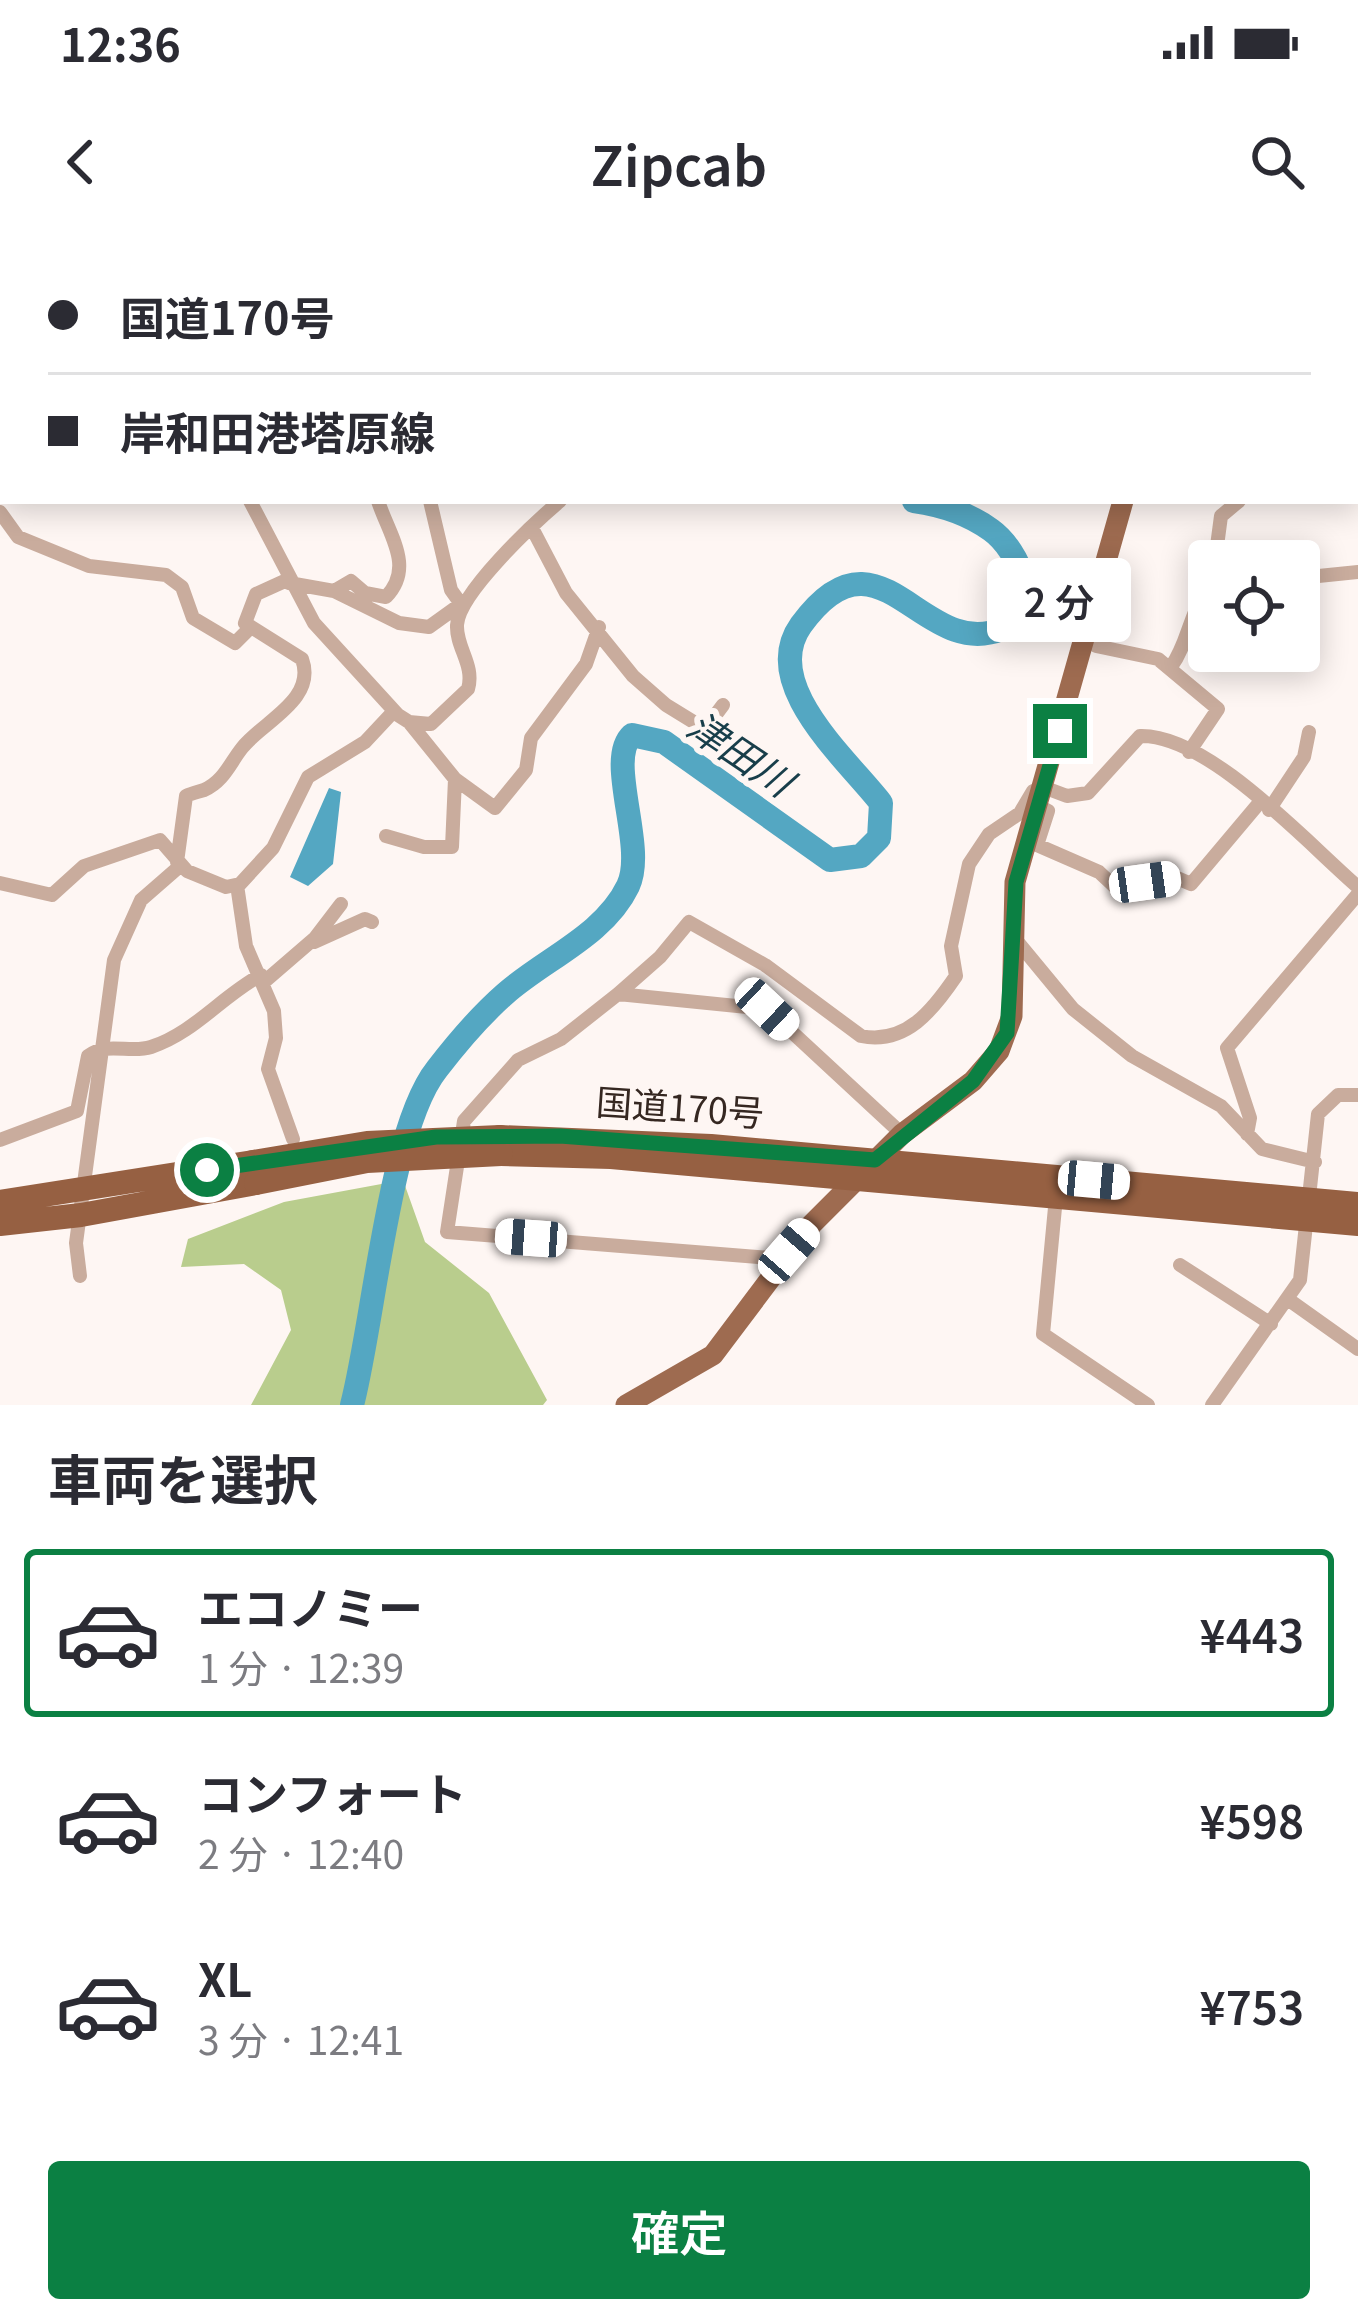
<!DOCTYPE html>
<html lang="ja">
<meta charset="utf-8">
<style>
:root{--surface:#fff;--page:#f2f2f3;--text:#2b2b33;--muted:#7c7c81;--line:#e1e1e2;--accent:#0b8043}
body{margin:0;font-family:Georgia,"Noto Sans JP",serif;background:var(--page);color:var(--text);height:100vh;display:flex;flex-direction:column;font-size:45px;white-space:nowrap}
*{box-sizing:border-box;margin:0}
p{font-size:39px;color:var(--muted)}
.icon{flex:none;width:66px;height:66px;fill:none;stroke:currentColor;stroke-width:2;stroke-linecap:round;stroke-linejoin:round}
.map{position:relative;height:1165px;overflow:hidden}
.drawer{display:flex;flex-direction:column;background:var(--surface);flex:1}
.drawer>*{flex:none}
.guide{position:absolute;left:0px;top:0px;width:1359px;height:264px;box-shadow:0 6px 30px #0003;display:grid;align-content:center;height:264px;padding:0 48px;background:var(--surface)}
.buttons{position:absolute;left:1188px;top:300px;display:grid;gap:24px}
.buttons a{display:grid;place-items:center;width:132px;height:132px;border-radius:12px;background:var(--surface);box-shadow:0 6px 30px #0003;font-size:60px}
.end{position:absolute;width:54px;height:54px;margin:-27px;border:15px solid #0b8043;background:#fff;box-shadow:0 0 0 6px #fff}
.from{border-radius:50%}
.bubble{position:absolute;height:84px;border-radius:12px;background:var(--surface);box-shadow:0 6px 30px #0003;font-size:39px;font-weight:600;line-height:84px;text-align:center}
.car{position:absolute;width:36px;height:72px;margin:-36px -18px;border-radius:15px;box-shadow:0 0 9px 3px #0007;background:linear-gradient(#fff 24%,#345 0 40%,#fff 0 76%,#345 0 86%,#fff 0)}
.guide b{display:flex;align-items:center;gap:42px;height:114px;font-size:45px}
.guide b+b{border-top:3px solid var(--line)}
.guide i{width:30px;height:30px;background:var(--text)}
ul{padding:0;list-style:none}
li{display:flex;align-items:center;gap:36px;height:168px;margin:0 24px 18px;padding:0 24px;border:6px solid transparent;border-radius:12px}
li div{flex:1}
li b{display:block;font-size:45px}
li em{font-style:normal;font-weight:600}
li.selected{border-color:var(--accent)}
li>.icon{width:108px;height:108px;stroke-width:1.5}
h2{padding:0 48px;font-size:54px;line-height:144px}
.action{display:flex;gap:24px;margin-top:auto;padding:24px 48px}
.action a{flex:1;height:138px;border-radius:12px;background:var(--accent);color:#fff;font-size:48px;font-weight:600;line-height:138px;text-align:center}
.status{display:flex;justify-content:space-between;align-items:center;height:84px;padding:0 60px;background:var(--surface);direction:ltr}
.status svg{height:33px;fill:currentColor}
header{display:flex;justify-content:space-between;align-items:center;height:156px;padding:0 48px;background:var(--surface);font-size:54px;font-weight:600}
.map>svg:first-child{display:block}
</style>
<div class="status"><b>12:36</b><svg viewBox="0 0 49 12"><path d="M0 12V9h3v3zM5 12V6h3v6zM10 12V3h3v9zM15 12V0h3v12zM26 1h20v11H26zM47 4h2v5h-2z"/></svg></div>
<header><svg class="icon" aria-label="back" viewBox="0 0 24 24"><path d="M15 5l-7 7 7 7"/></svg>Zipcab<svg class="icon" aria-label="search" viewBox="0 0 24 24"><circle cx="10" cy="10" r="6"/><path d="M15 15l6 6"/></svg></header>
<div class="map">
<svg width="1358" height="1165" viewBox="0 0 1358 1165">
<rect width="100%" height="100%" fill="#fef6f3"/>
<path fill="#b9cd8d" d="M 403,940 L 425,1002 L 489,1053 L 547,1160 L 543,1165 L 251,1165 L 291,1090 L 281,1050 L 244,1024 L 181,1027 L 188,999 L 284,962 Z"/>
<path fill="#54a7c2" d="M 140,0 L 334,0 L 330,3 Z
M 329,548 L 341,552 L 333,624 L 308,646 L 290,637 Z"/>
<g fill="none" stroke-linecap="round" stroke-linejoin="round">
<path stroke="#54a7c2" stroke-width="24" d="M 917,0 L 919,3
M 352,1165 C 374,1081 389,889 437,829 C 457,803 481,775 505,754 C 544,719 604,696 628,646 C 647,607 605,520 632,495 L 664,502 L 830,620 L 861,616 L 879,598 L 881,563 C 846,518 759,444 801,385 C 880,276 921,422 1002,389 C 1046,371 1019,310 991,290 C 968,273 942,265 914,261"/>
<path stroke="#c9ac9d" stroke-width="14" d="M 80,0 L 83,3
M 576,0 L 577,3
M 13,3 L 15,0
M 527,3 L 527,0
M 691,3 L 693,0
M 794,3 L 795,0
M 963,3 L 966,0
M 988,3 L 989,0
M 1196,3 L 1199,0
M 0,22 L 3,18
M 0,88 L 3,91
M 0,115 L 3,114
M 250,261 L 314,383 L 398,475 L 409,482 L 431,484 L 468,449 C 475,425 456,408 457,385 C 459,353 534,283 560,261
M 0,272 L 18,297 L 89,326 L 166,335 L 182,347 L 193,378 L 235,403 L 249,389
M 532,288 L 566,353 L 633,436 L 666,465 L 705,489 L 723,465
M 1215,321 L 1221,276 L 1239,261
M 1299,338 L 1358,332
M 289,343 L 334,351 L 399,383 L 429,387 L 461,364 L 451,350 L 430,261
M 334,351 L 351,341 L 365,353 L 386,357 C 415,327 389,295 378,261
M 1093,374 L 1101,381 L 1096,406 L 1158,419 L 1218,469 L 1189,512
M 1171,427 C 1189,402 1189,372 1209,348
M 409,482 L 455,539 L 495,568 L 526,530 L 531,498 L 586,424 L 599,387
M 1043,547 L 1067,556 L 1088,553 L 1140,496 C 1208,494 1307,603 1358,647
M 1037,565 L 1048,571 L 1037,605 L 1099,632 L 1114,646 L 1177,638 L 1191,644 L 1260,562
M 1269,570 L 1304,517 L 1309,492
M 386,596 L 424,607 L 452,607 L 455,539
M 177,622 L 186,556 C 192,553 198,552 204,550 C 224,541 230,523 242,508 C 262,482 317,460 302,419 L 245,383 L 256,354 L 287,340
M 0,643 L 52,655 L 84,626 L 160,600 L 187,631 L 226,647 L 240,644 L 273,608 L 308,537 L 365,502 L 394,471
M 237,645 L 246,706 L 274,771 L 276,798 L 268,829 L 293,899
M 1016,700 L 1073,769 L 1132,816 L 1221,866 L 1262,909 L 1315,922
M 314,702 L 365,679 L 372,682
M 264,742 L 315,698 L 341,664
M 618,754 L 767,769 L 902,894
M 1247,894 L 1250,878 L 1227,808 L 1358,654
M 0,900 L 77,871 L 88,816 C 107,801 130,814 151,807 C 194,793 222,756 261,735
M 1056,957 L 1043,1094 L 1148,1165
M 783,1019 L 447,992 L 464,881 L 518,820 L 561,799 L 618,754 L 660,717 L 689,682 L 765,725 L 861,796 C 906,805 933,770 956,736 L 951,706 L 969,624 L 989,594 L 1020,573 L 1033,551
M 1180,1025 L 1271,1084
M 80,1036 L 76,1003 L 114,720 L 141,660 L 180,626
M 1289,1060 L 1358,1109
M 1212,1165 L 1300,1040 L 1318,874 L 1338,855 L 1358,855"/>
<path stroke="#c9ac9d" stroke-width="16" d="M 1356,33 L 1358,33"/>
<path stroke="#9e6b50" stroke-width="21" d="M 1289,3 L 1290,0
M 626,1165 L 713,1115 L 810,986 L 902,894 L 973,841 L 999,811 L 1012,776 L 1015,642 L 1123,261"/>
<path stroke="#966042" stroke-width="24" d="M 500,897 L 711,906 L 1358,964
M 501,914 L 611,917 L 1358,984
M 0,962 L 253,922
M 0,984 L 81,975 L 256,943"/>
<path stroke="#966042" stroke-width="24" d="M 253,922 L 367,903 L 500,897
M 256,943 L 367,921 L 501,914"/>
</g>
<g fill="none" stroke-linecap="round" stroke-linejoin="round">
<path stroke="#0b8043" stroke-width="15" d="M 207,930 L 436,897 L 560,896 L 875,920 L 973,841 L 1007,793 L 1016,642 L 1060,491"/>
</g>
<g text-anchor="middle" stroke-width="12" stroke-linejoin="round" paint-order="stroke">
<g font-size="36" fill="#352721" stroke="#fef6f3">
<text transform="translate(680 868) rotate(4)" y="13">国道170号</text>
</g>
<g font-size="39" font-style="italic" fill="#183e4a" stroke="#fef6f3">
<text transform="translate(740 514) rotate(34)" y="14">津田川</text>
</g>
</g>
</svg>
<div class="buttons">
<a><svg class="icon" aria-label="locate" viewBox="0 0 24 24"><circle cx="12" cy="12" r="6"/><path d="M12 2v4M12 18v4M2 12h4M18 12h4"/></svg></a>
</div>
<i class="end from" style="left:207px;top:930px"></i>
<i class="end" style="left:1060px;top:491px"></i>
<div class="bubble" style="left:987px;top:318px;width:144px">2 分</div>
<i class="car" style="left:1145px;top:642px;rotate:82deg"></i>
<i class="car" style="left:767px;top:769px;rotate:133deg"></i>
<i class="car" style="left:1094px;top:940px;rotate:95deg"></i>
<i class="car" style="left:531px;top:998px;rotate:274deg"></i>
<i class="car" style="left:789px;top:1011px;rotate:41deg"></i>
<div class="guide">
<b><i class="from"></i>国道170号</b>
<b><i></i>岸和田港塔原線</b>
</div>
</div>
<section class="drawer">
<h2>車両を選択</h2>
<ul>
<li class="selected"><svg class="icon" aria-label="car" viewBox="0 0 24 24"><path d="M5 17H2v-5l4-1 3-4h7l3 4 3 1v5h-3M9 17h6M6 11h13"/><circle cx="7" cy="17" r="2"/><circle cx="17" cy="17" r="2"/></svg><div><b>エコノミー</b><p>1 分 · 12:39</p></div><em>¥443</em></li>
<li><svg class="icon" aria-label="car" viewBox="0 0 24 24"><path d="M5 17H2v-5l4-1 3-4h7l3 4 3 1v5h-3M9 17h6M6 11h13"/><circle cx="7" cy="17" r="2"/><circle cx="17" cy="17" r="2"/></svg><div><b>コンフォート</b><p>2 分 · 12:40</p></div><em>¥598</em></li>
<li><svg class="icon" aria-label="car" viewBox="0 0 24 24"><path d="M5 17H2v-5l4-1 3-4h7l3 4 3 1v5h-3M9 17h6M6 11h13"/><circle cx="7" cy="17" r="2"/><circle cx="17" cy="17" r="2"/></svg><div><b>XL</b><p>3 分 · 12:41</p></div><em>¥753</em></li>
</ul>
<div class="action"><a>確定</a></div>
</section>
